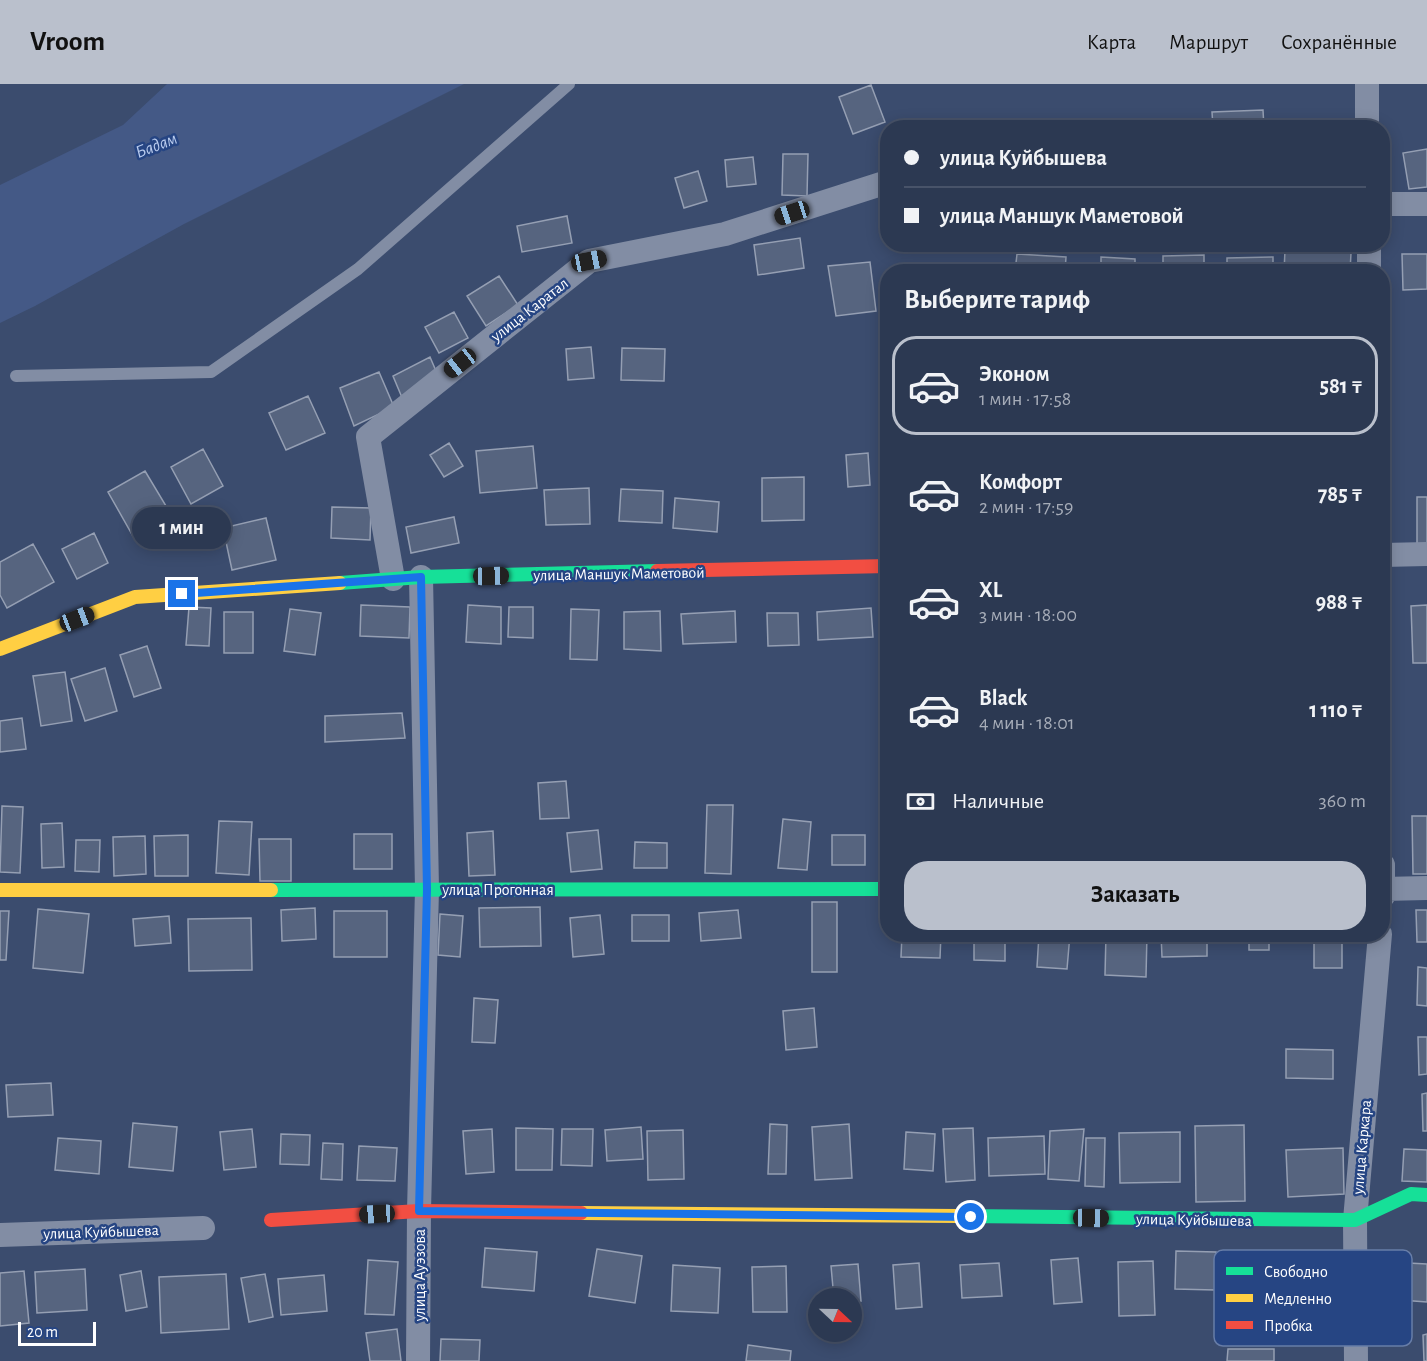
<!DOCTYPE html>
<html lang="ru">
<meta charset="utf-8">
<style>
:root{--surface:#2c3952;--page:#344059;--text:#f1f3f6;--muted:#a6acb8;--line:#485369;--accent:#bac0cc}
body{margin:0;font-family:"Alegreya Sans",sans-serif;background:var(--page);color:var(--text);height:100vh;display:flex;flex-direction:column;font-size:22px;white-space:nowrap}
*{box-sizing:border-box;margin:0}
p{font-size:20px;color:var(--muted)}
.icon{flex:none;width:33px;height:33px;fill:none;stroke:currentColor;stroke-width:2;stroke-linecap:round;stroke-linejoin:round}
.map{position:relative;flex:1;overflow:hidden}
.drawer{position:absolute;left:880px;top:180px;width:510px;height:678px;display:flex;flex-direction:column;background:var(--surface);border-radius:24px;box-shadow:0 3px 15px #0003,0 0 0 2px var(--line)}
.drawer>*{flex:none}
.top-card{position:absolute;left:880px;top:36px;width:510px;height:132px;border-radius:24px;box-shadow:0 3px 15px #0003,0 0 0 2px var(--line);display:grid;align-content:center;height:132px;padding:0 24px;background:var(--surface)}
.needle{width:39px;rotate:112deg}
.buttons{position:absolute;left:808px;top:1204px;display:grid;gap:12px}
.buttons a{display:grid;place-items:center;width:54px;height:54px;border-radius:50%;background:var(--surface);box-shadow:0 3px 15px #0003,0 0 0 2px var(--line);font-size:30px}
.scale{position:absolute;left:18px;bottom:15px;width:78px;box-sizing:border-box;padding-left:6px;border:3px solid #fff;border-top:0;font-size:16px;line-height:21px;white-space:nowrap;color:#fff;-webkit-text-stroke:4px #264583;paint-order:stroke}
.end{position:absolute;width:27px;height:27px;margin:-14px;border:8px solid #1a73e8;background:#fff;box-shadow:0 0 0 3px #fff}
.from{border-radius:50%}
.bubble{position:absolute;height:42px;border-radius:21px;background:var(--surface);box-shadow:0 3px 15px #0003,0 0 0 2px var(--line);font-size:20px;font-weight:600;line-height:42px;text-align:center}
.car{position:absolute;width:18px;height:36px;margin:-18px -9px;border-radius:8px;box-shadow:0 0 4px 2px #0007;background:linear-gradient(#222 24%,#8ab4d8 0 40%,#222 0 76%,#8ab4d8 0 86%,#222 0)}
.top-card b{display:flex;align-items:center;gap:21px;height:57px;font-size:22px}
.top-card b+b{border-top:2px solid var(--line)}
.top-card i{width:15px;height:15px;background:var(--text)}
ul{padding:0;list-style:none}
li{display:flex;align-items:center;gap:18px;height:99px;margin:0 12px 9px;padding:0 12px;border:3px solid transparent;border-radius:24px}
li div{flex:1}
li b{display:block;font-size:22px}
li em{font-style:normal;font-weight:600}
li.on{border-color:var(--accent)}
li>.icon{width:54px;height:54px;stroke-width:1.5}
h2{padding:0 24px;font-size:27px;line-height:72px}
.pay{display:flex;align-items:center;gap:15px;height:66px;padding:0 24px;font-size:22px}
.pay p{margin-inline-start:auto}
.action{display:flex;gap:12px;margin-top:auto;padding:12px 24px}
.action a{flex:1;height:69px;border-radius:24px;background:var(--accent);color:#111;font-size:24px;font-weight:600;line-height:69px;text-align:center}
header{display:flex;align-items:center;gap:36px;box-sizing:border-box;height:84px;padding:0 30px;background:var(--accent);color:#111}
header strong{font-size:28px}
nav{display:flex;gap:33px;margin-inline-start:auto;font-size:21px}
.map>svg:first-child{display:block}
</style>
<header>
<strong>Vroom</strong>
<nav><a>Карта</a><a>Маршрут</a><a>Сохранённые</a></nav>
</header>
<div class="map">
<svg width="1427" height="1277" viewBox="0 0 1427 1277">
<rect width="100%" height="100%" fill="#3b4c6e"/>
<path fill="#445986" d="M 167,0 L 464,0 L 184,140 L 35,222 L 0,239 L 0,101 L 123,41 Z"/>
<path fill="#56647f" stroke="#959fb3" stroke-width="1.5" d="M 871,1 L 885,38 L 853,50 L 839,13 Z
M 1263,26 L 1264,44 L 1213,44 L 1212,28 Z
M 1101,40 L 1101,44 L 1027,44 L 1027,41 Z
M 1427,65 L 1427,103 L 1409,105 L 1403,69 Z
M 783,70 L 808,70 L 807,112 L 782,111 Z
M 753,73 L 756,100 L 727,103 L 725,76 Z
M 698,87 L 707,117 L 684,124 L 675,94 Z
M 567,132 L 572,159 L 522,168 L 517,142 Z
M 800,154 L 804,184 L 758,191 L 754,161 Z
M 1285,166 L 1351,169 L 1350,188 L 1284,188 Z
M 1017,170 L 1066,173 L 1065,188 L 1015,188 Z
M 1402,170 L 1427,170 L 1427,205 L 1403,206 Z
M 1204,171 L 1204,188 L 1163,188 L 1163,172 Z
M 1101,173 L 1135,175 L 1135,188 L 1101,188 Z
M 1273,173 L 1273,188 L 1227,188 L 1227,174 Z
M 870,178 L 876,227 L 836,232 L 828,182 Z
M 499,192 L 518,221 L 486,242 L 467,212 Z
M 454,228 L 468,254 L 439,269 L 425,243 Z
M 591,263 L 594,294 L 568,296 L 566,265 Z
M 622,264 L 665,265 L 664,297 L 621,296 Z
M 430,273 L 439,294 L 403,316 L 393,292 Z
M 379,288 L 394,323 L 354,342 L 340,304 Z
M 308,312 L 325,349 L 286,366 L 269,329 Z
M 449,359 L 463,382 L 444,393 L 430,371 Z
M 533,362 L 537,404 L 480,409 L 476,367 Z
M 203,365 L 223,402 L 191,420 L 171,383 Z
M 868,369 L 870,401 L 848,403 L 846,371 Z
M 145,387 L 172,432 L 134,454 L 108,408 Z
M 804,393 L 804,436 L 762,437 L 762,394 Z
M 589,404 L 590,440 L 546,441 L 544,406 Z
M 621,405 L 663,407 L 662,439 L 619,437 Z
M 1417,413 L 1427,413 L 1427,460 L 1417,460 Z
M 675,414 L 719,418 L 717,448 L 673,444 Z
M 332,423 L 371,424 L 370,456 L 331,454 Z
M 454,433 L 459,459 L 411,469 L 406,443 Z
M 266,434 L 276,476 L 232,486 L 223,444 Z
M 94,449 L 108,479 L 77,495 L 62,465 Z
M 33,460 L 54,498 L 7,524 L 0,511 L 0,478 Z
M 361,521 L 410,523 L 409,554 L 360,552 Z
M 468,521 L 501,523 L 501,560 L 466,558 Z
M 1427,521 L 1427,579 L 1413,579 L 1411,522 Z
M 189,523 L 211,524 L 209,562 L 186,561 Z
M 509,523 L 533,523 L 533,554 L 508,553 Z
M 871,524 L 873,553 L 818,556 L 817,528 Z
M 290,525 L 321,529 L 315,571 L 284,567 Z
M 571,525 L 599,526 L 597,576 L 570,575 Z
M 660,527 L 661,567 L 624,565 L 624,528 Z
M 735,527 L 736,558 L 683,560 L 681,530 Z
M 224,528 L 253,528 L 253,569 L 224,569 Z
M 767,529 L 798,529 L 799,561 L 768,562 Z
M 147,562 L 161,604 L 134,613 L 120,571 Z
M 105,584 L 117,627 L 85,637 L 71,595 Z
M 65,588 L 72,637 L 41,642 L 33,592 Z
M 402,629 L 405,654 L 325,658 L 325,632 Z
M 22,634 L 26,665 L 0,668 L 0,637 Z
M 566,697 L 569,734 L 540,735 L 538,699 Z
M 707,721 L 733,721 L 731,790 L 705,789 Z
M 2,722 L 23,723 L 20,789 L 0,788 Z
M 1412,732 L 1427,732 L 1427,790 L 1413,790 Z
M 783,735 L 811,738 L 807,786 L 778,784 Z
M 219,737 L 252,738 L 249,791 L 216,789 Z
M 62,739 L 64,783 L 42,784 L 41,740 Z
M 598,746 L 602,785 L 571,788 L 567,749 Z
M 493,747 L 495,791 L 469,792 L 467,749 Z
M 354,750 L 392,750 L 392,785 L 354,785 Z
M 188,751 L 188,792 L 155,792 L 154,752 Z
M 832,751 L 865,751 L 865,781 L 832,781 Z
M 145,752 L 146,790 L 114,792 L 113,753 Z
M 259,755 L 291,755 L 291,797 L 260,797 Z
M 76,756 L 100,756 L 99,788 L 75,787 Z
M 635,758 L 667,759 L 667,784 L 634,784 Z
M 812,818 L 837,818 L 837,888 L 812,888 Z
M 540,823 L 541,862 L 480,863 L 479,824 Z
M 315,824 L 316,855 L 282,857 L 281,826 Z
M 38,825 L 89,830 L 83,889 L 33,884 Z
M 738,826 L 741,854 L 701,857 L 699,829 Z
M 1416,826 L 1427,826 L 1427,858 L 1417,858 Z
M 0,827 L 9,827 L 6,876 L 0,876 Z
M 334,827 L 387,827 L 387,873 L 334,873 Z
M 440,830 L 463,832 L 460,873 L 438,871 Z
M 600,831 L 604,870 L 573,873 L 570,834 Z
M 632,831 L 669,831 L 669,857 L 632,857 Z
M 169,832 L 171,859 L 135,862 L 133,835 Z
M 251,834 L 252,886 L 189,887 L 188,835 Z
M 902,850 L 941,850 L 940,874 L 901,873 Z
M 974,850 L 1005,850 L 1005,877 L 974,876 Z
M 1039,850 L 1070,850 L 1067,885 L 1037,883 Z
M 1106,850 L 1147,850 L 1146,893 L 1105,891 Z
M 1161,850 L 1207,850 L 1207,872 L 1162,873 Z
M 1249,850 L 1269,850 L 1269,866 L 1249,866 Z
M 1314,850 L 1342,850 L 1342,884 L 1314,884 Z
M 1418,883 L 1427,884 L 1427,922 L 1417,921 Z
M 474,914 L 498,916 L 495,959 L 472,958 Z
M 814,924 L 817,963 L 786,966 L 783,927 Z
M 1418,953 L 1427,953 L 1427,990 L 1419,991 Z
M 1286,965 L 1333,966 L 1333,995 L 1286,994 Z
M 51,999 L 53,1031 L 8,1033 L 6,1001 Z
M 1427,1009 L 1427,1047 L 1423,1047 L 1422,1010 Z
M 133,1039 L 177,1043 L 173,1087 L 129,1083 Z
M 770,1040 L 787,1041 L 786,1090 L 768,1090 Z
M 849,1040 L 852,1094 L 815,1096 L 812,1043 Z
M 1244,1041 L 1245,1117 L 1196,1118 L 1195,1042 Z
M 641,1043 L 643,1075 L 607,1077 L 605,1046 Z
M 516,1044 L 553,1045 L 552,1086 L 516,1086 Z
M 973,1044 L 975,1096 L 946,1098 L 943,1045 Z
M 252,1045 L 256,1083 L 224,1086 L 220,1048 Z
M 492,1045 L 494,1088 L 466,1090 L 463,1047 Z
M 562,1045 L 593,1045 L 592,1082 L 561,1081 Z
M 1084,1045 L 1079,1097 L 1048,1095 L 1050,1047 Z
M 683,1046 L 684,1095 L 648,1096 L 647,1047 Z
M 906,1048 L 935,1050 L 933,1087 L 904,1085 Z
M 1180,1048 L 1180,1098 L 1120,1099 L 1119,1049 Z
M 281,1050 L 310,1051 L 309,1081 L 280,1080 Z
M 1044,1052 L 1045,1090 L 989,1092 L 988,1054 Z
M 58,1054 L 101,1057 L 99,1090 L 55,1086 Z
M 1086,1054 L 1105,1054 L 1104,1103 L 1085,1102 Z
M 323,1059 L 343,1060 L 342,1096 L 321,1095 Z
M 359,1062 L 397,1064 L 395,1097 L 357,1096 Z
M 1343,1064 L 1344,1110 L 1288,1113 L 1286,1066 Z
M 1404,1065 L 1427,1066 L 1427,1098 L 1402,1097 Z
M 485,1164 L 537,1168 L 534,1207 L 482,1203 Z
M 597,1165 L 642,1172 L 635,1219 L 589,1212 Z
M 1176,1167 L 1216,1168 L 1215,1206 L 1175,1205 Z
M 1078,1174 L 1082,1218 L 1054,1220 L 1051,1176 Z
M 368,1176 L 398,1178 L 394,1231 L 365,1230 Z
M 1153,1177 L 1155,1231 L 1119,1232 L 1118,1178 Z
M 1389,1178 L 1427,1180 L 1427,1218 L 1387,1215 Z
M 919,1179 L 922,1223 L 896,1225 L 893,1181 Z
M 999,1179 L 1002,1212 L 962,1214 L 960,1181 Z
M 858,1180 L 861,1217 L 852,1218 L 852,1215 L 834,1215 L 831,1182 Z
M 673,1181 L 720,1184 L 718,1229 L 671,1227 Z
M 786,1182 L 787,1228 L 753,1228 L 752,1183 Z
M 85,1185 L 87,1226 L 37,1229 L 35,1188 Z
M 24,1187 L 29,1239 L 0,1242 L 0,1189 Z
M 141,1187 L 147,1223 L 126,1227 L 120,1191 Z
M 226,1190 L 229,1245 L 161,1249 L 159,1193 Z
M 265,1190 L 273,1233 L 249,1238 L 241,1194 Z
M 324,1191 L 327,1227 L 281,1231 L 278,1195 Z
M 397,1245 L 401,1277 L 370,1277 L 366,1249 Z
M 1427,1250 L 1427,1277 L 1424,1277 L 1423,1251 Z
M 441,1255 L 480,1256 L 479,1277 L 440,1277 Z
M 748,1261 L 791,1267 L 790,1277 L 746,1277 Z
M 1228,1265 L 1274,1265 L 1274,1277 L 1227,1277 Z"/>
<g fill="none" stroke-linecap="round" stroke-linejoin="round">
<path stroke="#828da4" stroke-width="12" d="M 16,292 L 211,288 L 358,185 L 569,0"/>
<path stroke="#828da4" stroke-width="24" d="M 1367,0 L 1367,44
M 1383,120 L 1427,120
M 1369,160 L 1369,188
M 1383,471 L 1427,470
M 393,495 L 368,353 L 589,177 L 725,150 L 881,100 L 888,101
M 1383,781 L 1383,812
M 1383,805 L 1427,804
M 0,1151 L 203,1144
M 418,1277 L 419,1127 L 427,805 L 421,493
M 1356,1277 L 1355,1136 L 1380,850"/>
<path stroke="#16e098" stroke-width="14" d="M 340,499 L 421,493 L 657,487
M 271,806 L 888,805
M 958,1132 L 1355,1136 L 1411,1110 L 1427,1111"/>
<path stroke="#ffcf43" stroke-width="14" d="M 0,565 L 135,513 L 340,499
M 0,806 L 271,806
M 581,1129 L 958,1132"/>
<path stroke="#f24e42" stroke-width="14" d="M 657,487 L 888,482
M 271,1136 L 419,1127 L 581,1129"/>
</g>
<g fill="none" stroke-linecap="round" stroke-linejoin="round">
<path stroke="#1a73e8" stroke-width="8" d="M 182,510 L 421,493 L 427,805 L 419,1127 L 971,1133"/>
</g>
<g text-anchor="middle" stroke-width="5" stroke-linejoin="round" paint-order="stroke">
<g font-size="16" fill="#fff" stroke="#264583">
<text transform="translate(529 225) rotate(-38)" y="6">улица Каратал</text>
<text transform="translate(619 489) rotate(-1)" y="6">улица Маншук Маметовой</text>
<text x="498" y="811">улица Прогонная</text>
<text transform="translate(1361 1063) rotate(-85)" y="6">улица Каркара</text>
<text transform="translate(1194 1135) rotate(1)" y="6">улица Куйбышева</text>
<text transform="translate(101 1147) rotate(-2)" y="6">улица Куйбышева</text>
<text transform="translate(419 1191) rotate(-90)" y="6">улица Ауэзова</text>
</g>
<g font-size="18" font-style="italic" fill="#bbcdef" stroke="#264583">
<text transform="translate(156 61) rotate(-21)" y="6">Бадам</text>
</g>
</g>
<rect x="1214" y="1166" width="198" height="96" rx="9" fill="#264583" stroke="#677da8" stroke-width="1.5"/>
<rect x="1226" y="1183" width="27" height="8" fill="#16e098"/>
<rect x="1226" y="1210" width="27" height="8" fill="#ffcf43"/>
<rect x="1226" y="1237" width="27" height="8" fill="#f24e42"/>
<g font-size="16" fill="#fff">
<text x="1264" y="1193">Свободно</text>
<text x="1264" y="1220">Медленно</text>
<text x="1264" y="1247">Пробка</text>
</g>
</svg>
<div class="buttons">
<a><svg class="needle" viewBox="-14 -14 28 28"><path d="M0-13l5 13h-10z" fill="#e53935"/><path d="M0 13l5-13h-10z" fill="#a6acb8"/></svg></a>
</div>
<div class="scale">20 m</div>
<i class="end from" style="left:971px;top:1133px"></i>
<i class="end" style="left:182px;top:510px"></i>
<div class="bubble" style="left:132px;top:423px;width:99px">1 мин</div>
<i class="car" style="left:792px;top:129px;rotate:252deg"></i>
<i class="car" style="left:589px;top:177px;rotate:79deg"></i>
<i class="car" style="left:460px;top:279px;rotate:232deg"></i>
<i class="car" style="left:491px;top:492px;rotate:89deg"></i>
<i class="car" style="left:77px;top:535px;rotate:69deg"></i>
<i class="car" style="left:377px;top:1130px;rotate:267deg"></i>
<i class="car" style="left:1091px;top:1134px;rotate:91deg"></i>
<div class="top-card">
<b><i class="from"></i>улица Куйбышева</b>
<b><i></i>улица Маншук Маметовой</b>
</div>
<section class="drawer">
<h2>Выберите тариф</h2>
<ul>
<li class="on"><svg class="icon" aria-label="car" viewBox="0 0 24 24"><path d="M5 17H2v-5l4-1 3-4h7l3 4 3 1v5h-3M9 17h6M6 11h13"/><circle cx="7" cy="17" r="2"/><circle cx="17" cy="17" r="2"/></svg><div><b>Эконом</b><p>1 мин · 17:58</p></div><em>581 ₸</em></li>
<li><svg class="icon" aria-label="car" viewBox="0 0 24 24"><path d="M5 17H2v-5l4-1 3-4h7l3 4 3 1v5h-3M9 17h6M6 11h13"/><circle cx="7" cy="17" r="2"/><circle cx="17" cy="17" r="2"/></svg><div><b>Комфорт</b><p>2 мин · 17:59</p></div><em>785 ₸</em></li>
<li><svg class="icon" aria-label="car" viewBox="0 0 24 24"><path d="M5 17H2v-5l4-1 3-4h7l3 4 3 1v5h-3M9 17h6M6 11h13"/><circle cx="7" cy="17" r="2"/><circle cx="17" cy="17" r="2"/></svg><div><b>XL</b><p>3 мин · 18:00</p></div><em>988 ₸</em></li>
<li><svg class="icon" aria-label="car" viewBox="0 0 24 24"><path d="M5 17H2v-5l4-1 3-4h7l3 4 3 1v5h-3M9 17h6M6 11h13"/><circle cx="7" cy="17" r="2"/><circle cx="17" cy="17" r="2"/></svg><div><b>Black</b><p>4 мин · 18:01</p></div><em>1 110 ₸</em></li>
</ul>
<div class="pay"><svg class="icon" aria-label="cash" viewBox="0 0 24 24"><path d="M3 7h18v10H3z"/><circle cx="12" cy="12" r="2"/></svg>Наличные<p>360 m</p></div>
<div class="action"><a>Заказать</a></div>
</section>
</div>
